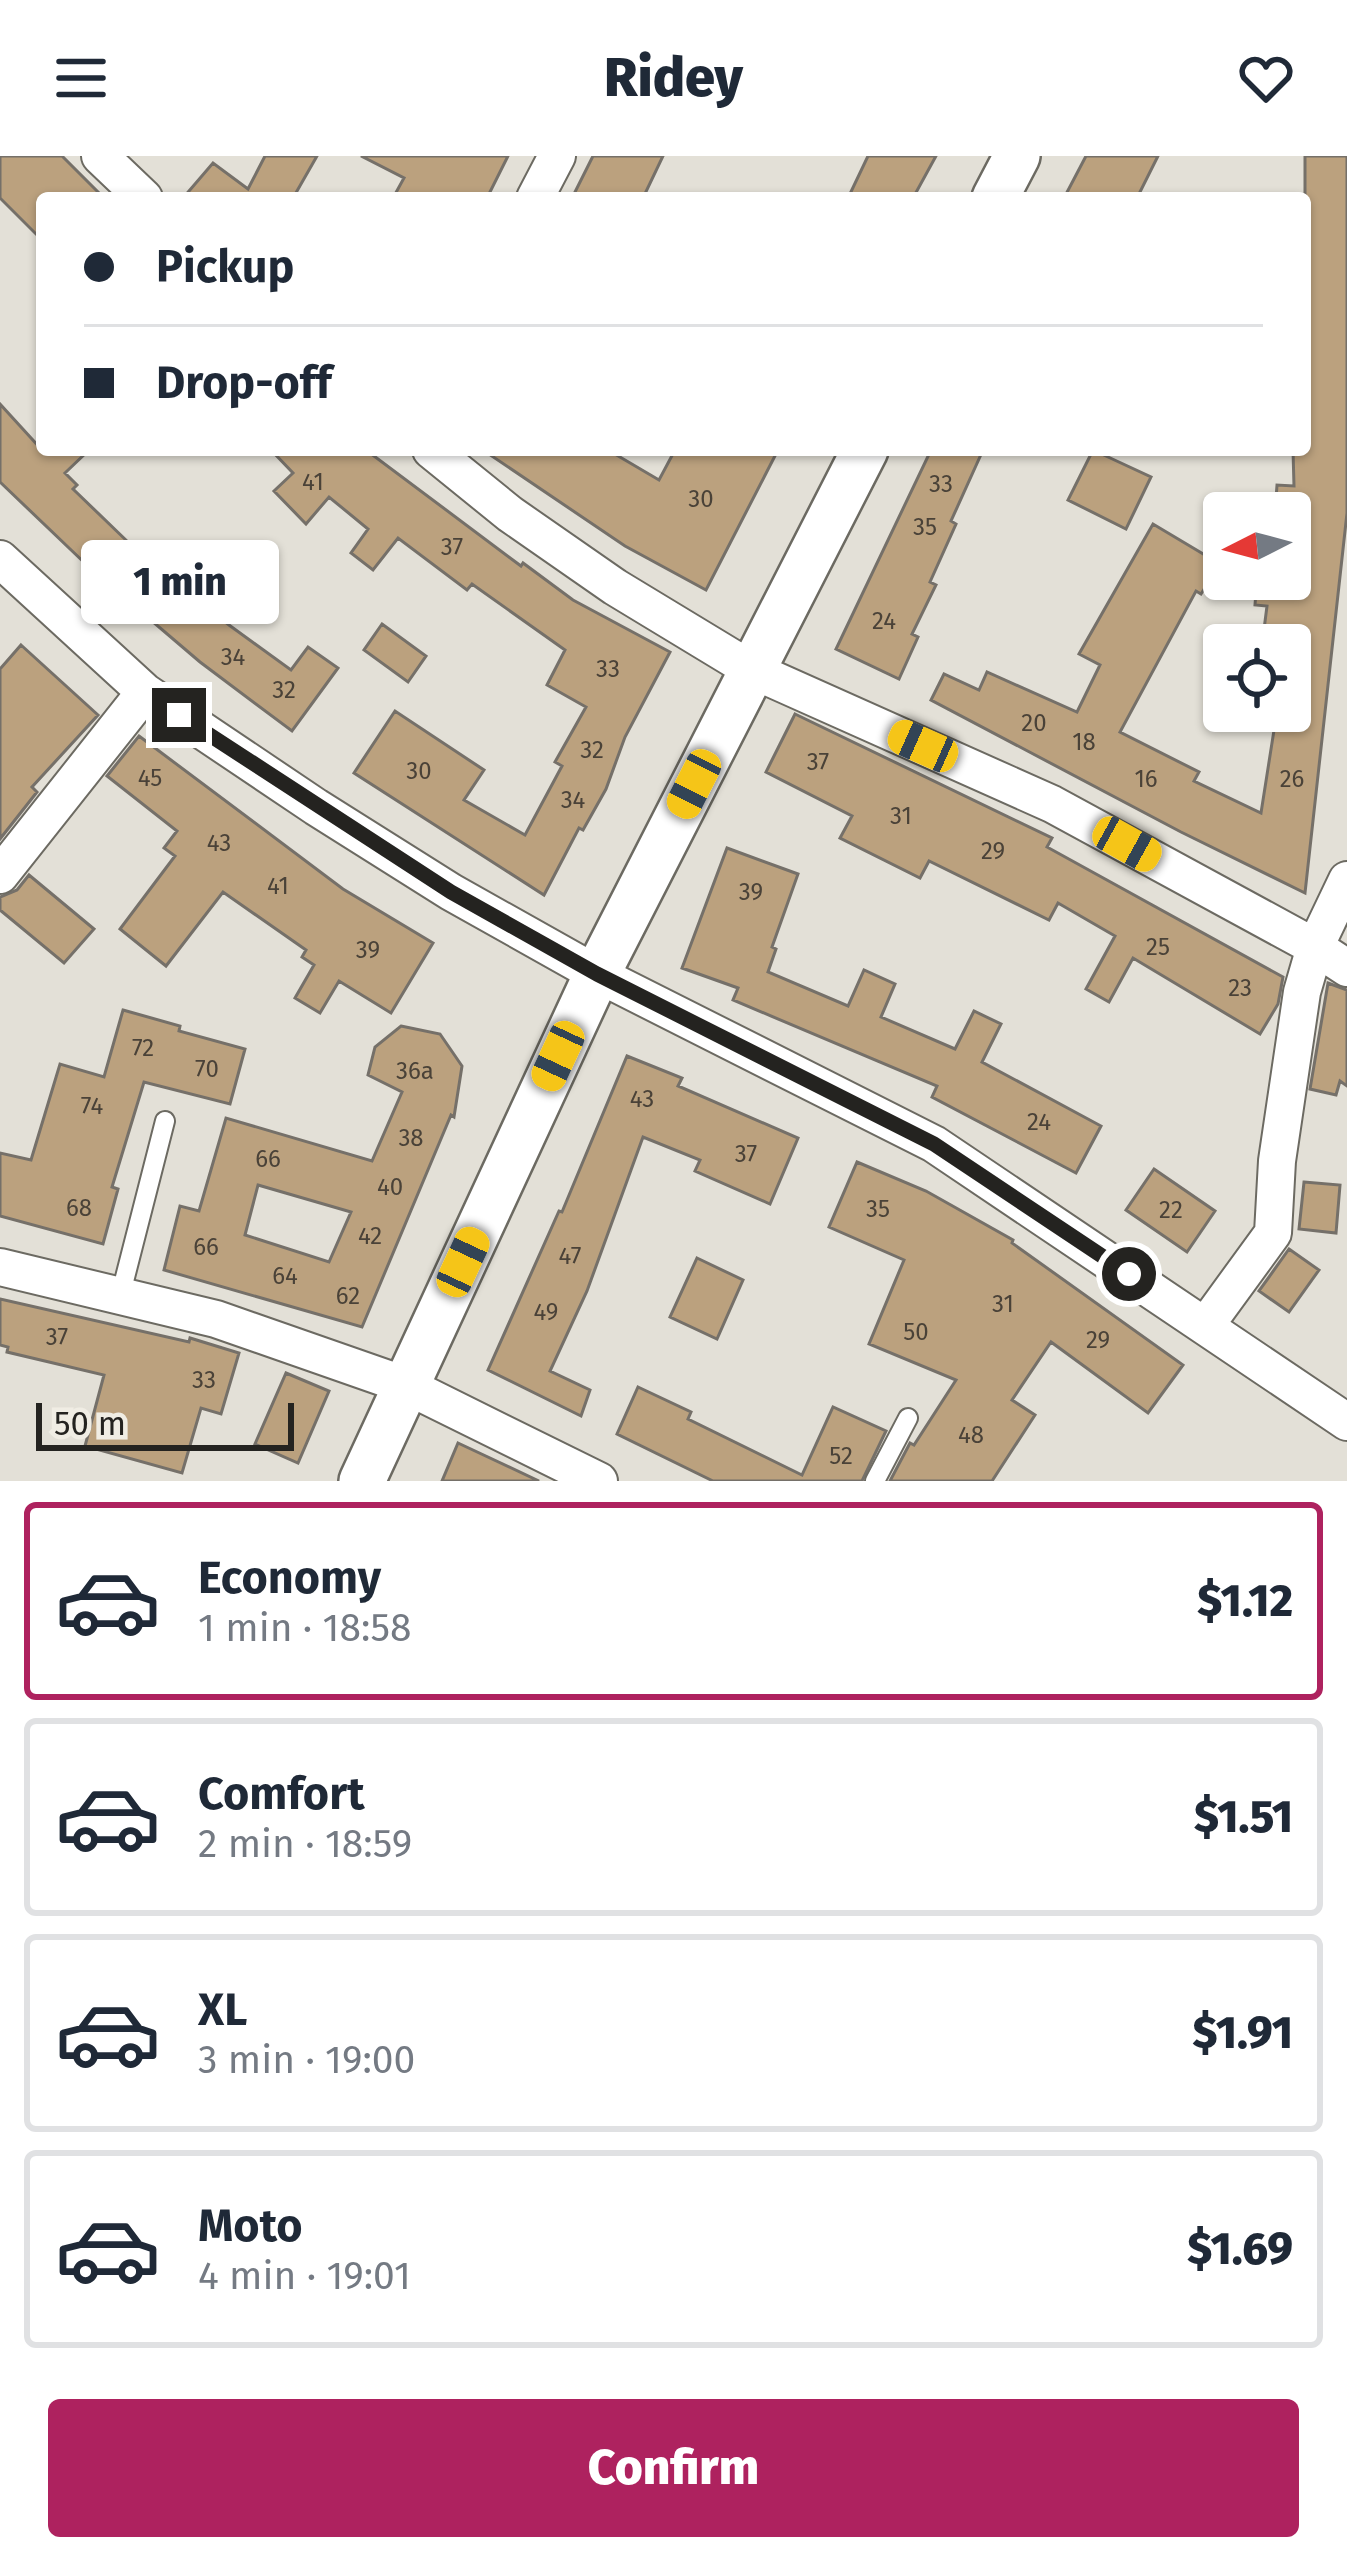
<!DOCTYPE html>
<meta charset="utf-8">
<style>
:root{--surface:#fff;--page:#f2f2f3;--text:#1f2937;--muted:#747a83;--line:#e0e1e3;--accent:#ae225f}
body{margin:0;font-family:"Fira Sans",sans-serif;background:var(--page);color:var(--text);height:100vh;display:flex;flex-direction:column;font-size:45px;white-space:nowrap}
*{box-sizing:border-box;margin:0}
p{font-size:39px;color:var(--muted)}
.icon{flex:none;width:66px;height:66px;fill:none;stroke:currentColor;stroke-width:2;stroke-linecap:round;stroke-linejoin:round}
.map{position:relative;height:1325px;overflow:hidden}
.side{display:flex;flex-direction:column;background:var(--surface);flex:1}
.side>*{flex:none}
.guide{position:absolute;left:36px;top:36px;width:1275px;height:264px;border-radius:12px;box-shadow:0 3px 9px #0004;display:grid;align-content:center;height:264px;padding:0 48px;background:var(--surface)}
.needle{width:78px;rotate:264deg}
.fabs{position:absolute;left:1203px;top:336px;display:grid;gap:24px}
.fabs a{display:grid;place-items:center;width:108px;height:108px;border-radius:12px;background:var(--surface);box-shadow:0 3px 9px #0004;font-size:60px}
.scale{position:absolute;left:36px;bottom:30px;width:258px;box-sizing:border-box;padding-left:12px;border:6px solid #242320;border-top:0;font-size:33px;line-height:42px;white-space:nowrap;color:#242320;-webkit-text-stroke:9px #f0ede4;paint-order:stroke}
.end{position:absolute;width:54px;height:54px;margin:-27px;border:15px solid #242320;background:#fff;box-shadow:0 0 0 6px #fff}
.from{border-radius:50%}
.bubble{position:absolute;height:84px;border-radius:12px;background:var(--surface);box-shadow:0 3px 9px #0004;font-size:39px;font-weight:800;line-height:84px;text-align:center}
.car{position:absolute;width:36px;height:72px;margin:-36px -18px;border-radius:15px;box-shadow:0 0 9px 3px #0007;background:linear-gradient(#f5c518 24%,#345 0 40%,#f5c518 0 76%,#345 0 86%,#f5c518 0)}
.guide b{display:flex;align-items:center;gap:42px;height:114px;font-size:45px}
.guide b+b{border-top:3px solid var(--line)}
.guide i{width:30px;height:30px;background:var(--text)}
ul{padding:21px 0 0;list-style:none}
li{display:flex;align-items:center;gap:36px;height:198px;margin:0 24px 18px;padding:0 24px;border:6px solid var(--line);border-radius:12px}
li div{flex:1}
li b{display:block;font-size:45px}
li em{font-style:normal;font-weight:800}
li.active{border-color:var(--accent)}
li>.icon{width:108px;height:108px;stroke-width:1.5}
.button{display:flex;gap:24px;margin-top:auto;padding:24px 48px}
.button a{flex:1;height:138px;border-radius:12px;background:var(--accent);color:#fff;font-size:48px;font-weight:800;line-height:138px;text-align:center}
header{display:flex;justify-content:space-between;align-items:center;height:156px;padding:0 48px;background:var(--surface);font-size:54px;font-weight:800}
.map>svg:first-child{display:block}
</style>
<header><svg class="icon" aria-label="menu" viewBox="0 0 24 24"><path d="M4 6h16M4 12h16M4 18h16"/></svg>Ridey<svg class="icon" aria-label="heart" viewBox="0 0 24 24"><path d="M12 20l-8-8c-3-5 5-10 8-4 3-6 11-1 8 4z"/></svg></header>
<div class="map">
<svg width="1347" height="1325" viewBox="0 0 1347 1325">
<rect width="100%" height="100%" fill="#e3e0d7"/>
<path fill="#bba17e" stroke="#757069" stroke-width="3" fill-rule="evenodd" d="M 0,0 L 62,0 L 104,42 L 42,42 L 42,84 L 0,42 Z
M 265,0 L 317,0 L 293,42 L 183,42 L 213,7 L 248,33 Z
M 361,0 L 508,0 L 487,42 L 393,42 L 404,22 Z
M 593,0 L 663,0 L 643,42 L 572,42 Z
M 868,0 L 936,0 L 913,42 L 848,42 Z
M 1086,0 L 1158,0 L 1137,42 L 1064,42 Z
M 1305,0 L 1347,0 L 1347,357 L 1305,737 L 1181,676 L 931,544 L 944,518 L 979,534 L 987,516 L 1077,556 L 1100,509 L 1079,498 L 1153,368 L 1220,408 L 1201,438 L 1196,435 L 1120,576 L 1199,616 L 1194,625 L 1261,657 L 1277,555 L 1290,555 L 1290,489 L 1262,489 L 1267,450 L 1255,449 L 1257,423 L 1290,423 L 1290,357 L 1275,357 L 1277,329 L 1294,330 L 1293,294 L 1305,294 Z
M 0,248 L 42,294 L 89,294 L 65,317 L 77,329 L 73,333 L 129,387 L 229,469 L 291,514 L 308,491 L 338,512 L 292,575 L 200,506 L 92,414 L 0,326 Z
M 271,294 L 366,294 L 521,410 L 523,407 L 573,444 L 670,496 L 625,581 L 606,633 L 583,674 L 579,672 L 544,739 L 354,617 L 395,555 L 484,614 L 464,644 L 525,679 L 562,610 L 555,606 L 586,551 L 547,529 L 565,494 L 472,428 L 467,434 L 398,382 L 373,414 L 351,397 L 368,373 L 329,341 L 306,368 L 274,335 L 293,317 Z
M 483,294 L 608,294 L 659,324 L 675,294 L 778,294 L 706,434 L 625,390 Z
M 931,294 L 983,294 L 951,365 L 956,368 L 930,426 L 936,429 L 912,478 L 918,481 L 899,523 L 836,493 Z
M 1093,294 L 1151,321 L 1126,373 L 1068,344 Z
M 382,468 L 426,500 L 408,526 L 364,494 Z
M 21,489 L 98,559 L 32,631 L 37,636 L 0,683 L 0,513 Z
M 795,558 L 1052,682 L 1047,691 L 1283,821 L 1278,848 L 1260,878 L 1133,802 L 1109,846 L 1086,833 L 1115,780 L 1058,747 L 1049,764 L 929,705 L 920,722 L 840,682 L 852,660 L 766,616 Z
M 139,580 L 343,733 L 433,787 L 391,857 L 339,825 L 320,857 L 295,842 L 314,809 L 302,801 L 306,794 L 223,736 L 166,810 L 120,773 L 175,700 L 164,692 L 177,675 L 107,620 Z
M 727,692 L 798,718 L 772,791 L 776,793 L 768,816 L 848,850 L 864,814 L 895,828 L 881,861 L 955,893 L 974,855 L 1001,868 L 982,906 L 1101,970 L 1076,1017 L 932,941 L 937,930 L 733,844 L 738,832 L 682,812 Z
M 29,719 L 94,773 L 64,807 L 0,754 L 0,741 L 17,734 Z
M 1328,827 L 1347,834 L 1347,930 L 1340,925 L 1336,939 L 1310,933 Z
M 123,854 L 180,870 L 179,875 L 245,893 L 230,948 L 144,926 L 112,1031 L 118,1033 L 103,1088 L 0,1060 L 0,997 L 31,1004 L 60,908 L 104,921 Z
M 401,870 L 440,878 L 462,910 L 454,961 L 451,959 L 362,1171 L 164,1114 L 180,1050 L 199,1055 L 226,962 L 372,1005 L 402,936 L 368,919 L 375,891 ZM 258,1029 L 351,1056 L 329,1106 L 245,1079 Z
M 627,900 L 682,922 L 678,930 L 798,982 L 770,1048 L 695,1015 L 700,1004 L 643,981 L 587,1135 L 550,1215 L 590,1234 L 581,1260 L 488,1214 L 559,1055 L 562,1056 Z
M 857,1006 L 926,1035 L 1013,1084 L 1012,1087 L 1183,1209 L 1148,1257 L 1051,1186 L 1012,1244 L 1035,1259 L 992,1325 L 890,1325 L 910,1287 L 914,1289 L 956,1224 L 869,1188 L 904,1104 L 829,1071 Z
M 1154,1013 L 1215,1055 L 1187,1096 L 1126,1054 Z
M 1304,1026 L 1340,1029 L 1336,1077 L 1299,1073 Z
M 1289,1093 L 1319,1114 L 1289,1156 L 1259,1135 Z
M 697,1102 L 743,1124 L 717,1183 L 670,1161 Z
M 0,1143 L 189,1186 L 190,1182 L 239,1197 L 221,1258 L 201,1252 L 182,1317 L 85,1290 L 104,1219 L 7,1196 L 8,1191 L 0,1189 Z
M 286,1217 L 329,1235 L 298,1307 L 255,1288 Z
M 638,1231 L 691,1256 L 688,1263 L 802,1319 L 833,1251 L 886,1275 L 862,1325 L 713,1325 L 617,1278 Z
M 458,1287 L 539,1325 L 442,1325 Z"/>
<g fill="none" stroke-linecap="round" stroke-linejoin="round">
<g stroke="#6c6a62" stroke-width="22">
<path id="service" d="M 121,1137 L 165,965
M 875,1325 L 908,1262"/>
</g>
<g stroke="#6c6a62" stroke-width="40">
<path id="minor" d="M 100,0 L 144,42
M 535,42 L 557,0
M 431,294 L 510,358 L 615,431 L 752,514 L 1052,648 L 1315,791 L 1347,812
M 0,403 L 145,536 L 316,651 L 451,736 L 597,818 L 934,988 L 1347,1266
M 0,719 L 145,536
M 0,1111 L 216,1163 L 405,1229 L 599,1325
M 1206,1169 L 1273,1077 L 1277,1005 L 1302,836 L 1315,791 L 1347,724"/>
</g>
<g stroke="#6c6a62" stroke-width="50">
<path id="tertiary" d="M 995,42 L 1017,0
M 362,1325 L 597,818 L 865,294"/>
</g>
<use href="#service" stroke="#fff" stroke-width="18"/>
<use href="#minor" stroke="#fff" stroke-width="36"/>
<use href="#tertiary" stroke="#fff" stroke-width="45"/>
</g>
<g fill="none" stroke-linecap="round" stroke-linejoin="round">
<path stroke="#242320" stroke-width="15" d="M 179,559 L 451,736 L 597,818 L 934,988 L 1129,1118"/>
</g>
<g text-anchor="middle" stroke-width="9" stroke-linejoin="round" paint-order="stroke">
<g font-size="24" fill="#4a4238">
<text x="313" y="334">41</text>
<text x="941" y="336">33</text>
<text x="701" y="351">30</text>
<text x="925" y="379">35</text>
<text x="452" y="399">37</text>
<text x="884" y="473">24</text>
<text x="233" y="509">34</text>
<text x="608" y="521">33</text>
<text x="284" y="542">32</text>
<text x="1034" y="575">20</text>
<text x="1084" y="594">18</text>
<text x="592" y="602">32</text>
<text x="818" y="614">37</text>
<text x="419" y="623">30</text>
<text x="150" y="630">45</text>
<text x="1146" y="631">16</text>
<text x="1292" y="631">26</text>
<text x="573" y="652">34</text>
<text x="901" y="668">31</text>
<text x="219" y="695">43</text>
<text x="993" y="703">29</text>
<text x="278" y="738">41</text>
<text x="751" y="744">39</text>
<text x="1158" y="799">25</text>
<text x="368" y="802">39</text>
<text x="1240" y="840">23</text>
<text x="143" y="900">72</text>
<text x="207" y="921">70</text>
<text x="415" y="923">36а</text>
<text x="642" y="951">43</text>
<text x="92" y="958">74</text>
<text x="1039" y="974">24</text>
<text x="411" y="990">38</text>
<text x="746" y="1006">37</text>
<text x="268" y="1011">66</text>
<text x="390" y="1039">40</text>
<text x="79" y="1060">68</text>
<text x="878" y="1061">35</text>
<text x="1171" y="1062">22</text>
<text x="370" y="1088">42</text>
<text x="206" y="1099">66</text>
<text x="570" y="1108">47</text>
<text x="285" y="1128">64</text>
<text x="348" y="1148">62</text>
<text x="1003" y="1156">31</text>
<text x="546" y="1164">49</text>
<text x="916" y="1184">50</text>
<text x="57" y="1189">37</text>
<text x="1098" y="1192">29</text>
<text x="204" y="1232">33</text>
<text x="971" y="1287">48</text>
<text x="841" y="1308">52</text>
</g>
</g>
</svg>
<div class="fabs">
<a><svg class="needle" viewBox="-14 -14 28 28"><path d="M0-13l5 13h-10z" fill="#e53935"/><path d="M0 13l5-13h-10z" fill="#747a83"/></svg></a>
<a><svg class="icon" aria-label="locate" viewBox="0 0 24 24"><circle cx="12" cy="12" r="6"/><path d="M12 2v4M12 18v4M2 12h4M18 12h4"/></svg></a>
</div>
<div class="scale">50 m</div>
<i class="end from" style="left:1129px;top:1118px"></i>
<i class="end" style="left:179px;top:559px"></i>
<div class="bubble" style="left:81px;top:384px;width:198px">1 min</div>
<i class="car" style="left:923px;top:590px;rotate:294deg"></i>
<i class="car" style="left:694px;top:628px;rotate:207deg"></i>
<i class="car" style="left:1127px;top:688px;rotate:119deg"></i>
<i class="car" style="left:558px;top:900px;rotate:205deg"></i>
<i class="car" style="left:463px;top:1106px;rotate:25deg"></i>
<div class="guide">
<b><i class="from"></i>Pickup</b>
<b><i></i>Drop-off</b>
</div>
</div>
<section class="side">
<ul>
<li class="active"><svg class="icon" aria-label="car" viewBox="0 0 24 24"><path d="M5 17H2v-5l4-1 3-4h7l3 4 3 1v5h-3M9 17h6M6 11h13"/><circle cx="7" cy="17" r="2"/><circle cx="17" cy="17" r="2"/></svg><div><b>Economy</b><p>1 min · 18:58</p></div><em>$1.12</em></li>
<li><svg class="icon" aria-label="car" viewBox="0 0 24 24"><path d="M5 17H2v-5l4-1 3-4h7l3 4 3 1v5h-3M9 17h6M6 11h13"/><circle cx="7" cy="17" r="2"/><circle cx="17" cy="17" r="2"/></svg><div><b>Comfort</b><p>2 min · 18:59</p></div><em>$1.51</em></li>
<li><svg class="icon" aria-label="car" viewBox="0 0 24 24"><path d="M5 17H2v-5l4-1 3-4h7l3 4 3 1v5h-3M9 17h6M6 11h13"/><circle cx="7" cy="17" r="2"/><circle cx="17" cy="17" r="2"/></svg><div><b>XL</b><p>3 min · 19:00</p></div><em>$1.91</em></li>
<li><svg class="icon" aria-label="car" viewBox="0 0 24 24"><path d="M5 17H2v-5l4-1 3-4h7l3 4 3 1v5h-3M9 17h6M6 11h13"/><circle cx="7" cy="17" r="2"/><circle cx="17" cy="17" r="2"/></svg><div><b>Moto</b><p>4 min · 19:01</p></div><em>$1.69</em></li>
</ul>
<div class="button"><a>Confirm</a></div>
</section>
